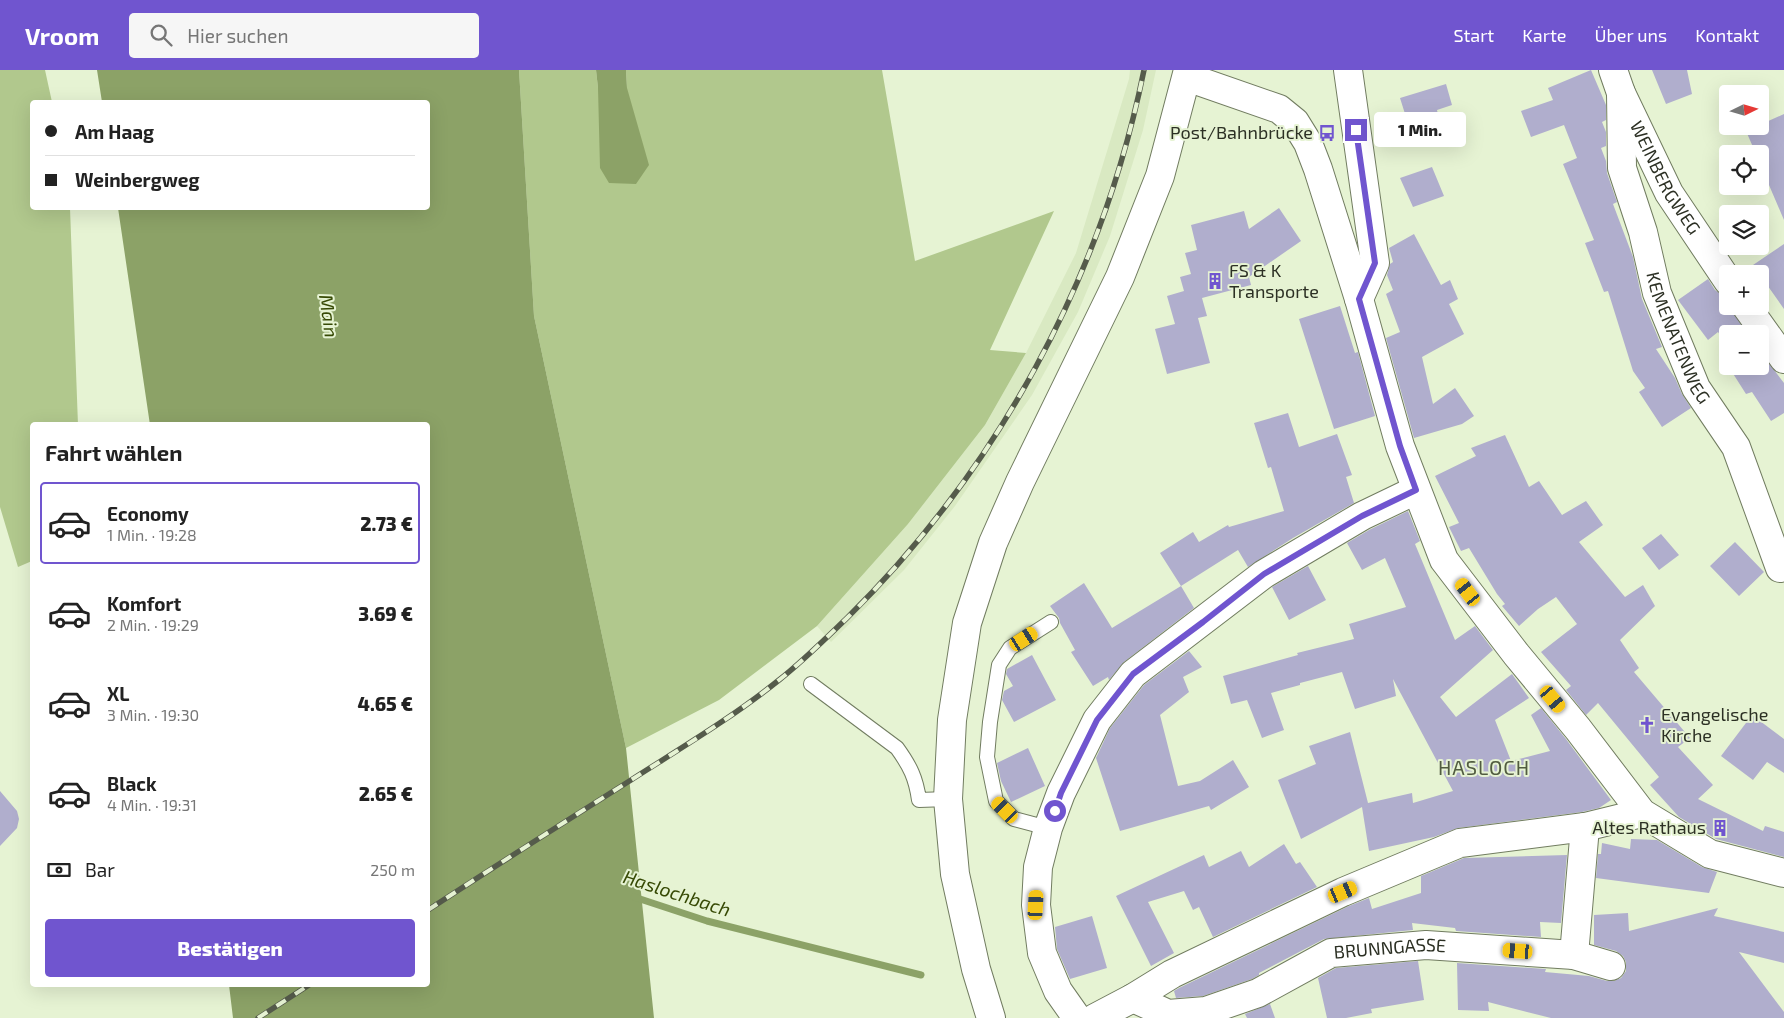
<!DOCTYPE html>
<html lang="de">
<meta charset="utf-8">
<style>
:root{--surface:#fff;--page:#f6f6f6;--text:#222;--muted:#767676;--line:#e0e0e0;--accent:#7055cf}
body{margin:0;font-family:"Exo 2",sans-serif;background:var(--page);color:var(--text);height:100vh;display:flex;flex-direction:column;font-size:19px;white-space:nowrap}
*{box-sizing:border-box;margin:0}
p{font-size:16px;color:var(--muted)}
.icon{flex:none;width:28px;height:28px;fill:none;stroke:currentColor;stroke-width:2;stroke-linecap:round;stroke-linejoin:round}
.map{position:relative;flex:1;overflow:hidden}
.panel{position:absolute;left:30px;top:352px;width:400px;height:565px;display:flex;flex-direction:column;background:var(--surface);border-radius:5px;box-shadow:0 5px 20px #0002}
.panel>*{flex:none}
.banner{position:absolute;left:30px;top:30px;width:400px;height:110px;border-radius:5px;box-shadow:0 5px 20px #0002;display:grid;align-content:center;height:110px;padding:0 15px;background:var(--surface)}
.needle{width:32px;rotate:85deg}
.fabs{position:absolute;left:1719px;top:15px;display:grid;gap:10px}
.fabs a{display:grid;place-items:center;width:50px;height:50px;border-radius:5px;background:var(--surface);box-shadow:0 5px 20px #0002;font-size:25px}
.end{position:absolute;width:22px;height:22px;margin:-11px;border:6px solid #7055cf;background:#fff;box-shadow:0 0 0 2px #fff}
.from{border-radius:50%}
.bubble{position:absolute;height:35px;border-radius:5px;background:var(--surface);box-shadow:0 5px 20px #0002;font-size:16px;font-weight:800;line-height:35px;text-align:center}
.car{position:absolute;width:15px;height:30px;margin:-15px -8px;border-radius:6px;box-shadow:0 0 4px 1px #0007;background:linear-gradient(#f5c518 24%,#345 0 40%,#f5c518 0 76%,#345 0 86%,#f5c518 0)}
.banner b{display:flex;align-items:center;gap:18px;height:48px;font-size:19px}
.banner b+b{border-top:1px solid var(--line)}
.banner i{width:12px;height:12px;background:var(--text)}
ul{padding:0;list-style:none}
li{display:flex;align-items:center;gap:15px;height:82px;margin:0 10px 8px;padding:0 5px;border:2px solid transparent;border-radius:5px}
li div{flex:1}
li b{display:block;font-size:19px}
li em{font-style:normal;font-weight:800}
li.on{border-color:var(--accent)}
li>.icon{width:45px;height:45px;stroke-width:1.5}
h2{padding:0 15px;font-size:22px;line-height:60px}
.pay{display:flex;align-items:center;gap:12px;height:55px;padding:0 15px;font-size:19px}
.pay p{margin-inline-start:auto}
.primary-button{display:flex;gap:10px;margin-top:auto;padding:10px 15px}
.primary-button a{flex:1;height:58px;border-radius:5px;background:var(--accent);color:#fff;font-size:20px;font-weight:800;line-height:58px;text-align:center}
header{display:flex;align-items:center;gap:30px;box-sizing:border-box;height:70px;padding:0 25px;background:var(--accent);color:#fff}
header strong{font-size:24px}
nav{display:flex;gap:28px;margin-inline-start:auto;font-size:18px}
.search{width:350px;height:45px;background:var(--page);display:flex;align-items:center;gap:12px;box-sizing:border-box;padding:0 18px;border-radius:5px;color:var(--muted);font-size:19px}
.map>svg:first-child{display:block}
</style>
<header>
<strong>Vroom</strong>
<div class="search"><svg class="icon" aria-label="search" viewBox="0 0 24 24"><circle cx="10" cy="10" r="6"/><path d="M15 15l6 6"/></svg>Hier suchen</div>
<nav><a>Start</a><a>Karte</a><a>Über uns</a><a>Kontakt</a></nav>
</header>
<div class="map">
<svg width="1784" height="948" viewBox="0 0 1784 948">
<rect width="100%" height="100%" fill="#e6f3d3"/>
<path fill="#d9e9c2" d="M 1130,0 L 1156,0 L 1143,60 L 1110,166 L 1078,242 L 1032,325 L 955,436 L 904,500 L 831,572 L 817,556 L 908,454 L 985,355 L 1026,283 L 1076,183 L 1129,9 Z"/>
<path fill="#b1c88d" d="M 0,0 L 45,0 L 52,32 L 32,32 L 32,138 L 70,138 L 78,355 L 32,355 L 32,491 L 18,497 L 0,437 Z
M 519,0 L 596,0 L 598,18 L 627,18 L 626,0 L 882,0 L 915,191 L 1054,141 L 990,280 L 1026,283 L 985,355 L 908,454 L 817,556 L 719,630 L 626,678 L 534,246 Z"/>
<path fill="#8ca267" d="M 97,0 L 519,0 L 534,246 L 626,678 L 654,948 L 233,948 L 229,915 L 428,915 L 428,355 L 150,355 L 118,138 L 428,138 L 428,32 L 102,32 Z
M 596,0 L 626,0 L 627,18 L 649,95 L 636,114 L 609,113 L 600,98 L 598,18 Z"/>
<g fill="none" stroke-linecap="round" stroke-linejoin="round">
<path stroke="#8ca267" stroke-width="7" d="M 634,827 L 707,851 L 921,905"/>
</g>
<path fill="#b0aecd" d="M 1591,0 L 1606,35 L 1606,50 L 1602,52 L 1606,62 L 1606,76 L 1601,78 L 1606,91 L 1607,103 L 1617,132 L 1613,134 L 1633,187 L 1642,229 L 1662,277 L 1656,279 L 1675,308 L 1682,324 L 1691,338 L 1662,357 L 1639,322 L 1645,318 L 1633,301 L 1608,221 L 1604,222 L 1585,173 L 1594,170 L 1563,94 L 1577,88 L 1564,55 L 1531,67 L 1521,41 L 1553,30 L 1548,18 Z
M 1652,0 L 1687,0 L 1692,24 L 1666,34 Z
M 1446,14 L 1452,35 L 1437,40 L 1441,57 L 1412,66 L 1400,28 Z
M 1784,44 L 1784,150 L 1760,94 L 1760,84 L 1756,84 L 1746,61 Z
M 1432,97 L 1444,126 L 1413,137 L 1400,108 Z
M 1279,138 L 1301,171 L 1249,207 L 1251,215 L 1202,228 L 1207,246 L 1198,248 L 1210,293 L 1167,304 L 1155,259 L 1175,254 L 1167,226 L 1184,221 L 1180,207 L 1191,204 L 1185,183 L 1197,180 L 1191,155 L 1244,141 L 1249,159 Z
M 1414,164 L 1441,215 L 1450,210 L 1458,229 L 1449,234 L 1464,264 L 1422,287 L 1433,334 L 1455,318 L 1474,346 L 1462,354 L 1414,368 L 1386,268 L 1400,262 L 1386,224 L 1393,220 L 1387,205 L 1390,194 L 1393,192 L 1389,178 Z
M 1784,174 L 1784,239 L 1753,195 Z
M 1708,209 L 1715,220 L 1722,225 L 1747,264 L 1728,264 L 1728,276 L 1718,262 L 1708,270 L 1678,230 Z
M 1340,236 L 1355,283 L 1358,282 L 1375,346 L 1334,359 L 1299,249 Z
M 1761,283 L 1784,313 L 1784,343 L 1771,351 L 1752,322 L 1746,324 L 1732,302 L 1741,296 L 1760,296 Z
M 1288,343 L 1299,377 L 1337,364 L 1352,405 L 1346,407 L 1354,433 L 1293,468 L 1248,497 L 1238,480 L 1181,516 L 1160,483 L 1193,462 L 1199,472 L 1228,455 L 1229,457 L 1284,441 L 1271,397 L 1268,398 L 1254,353 Z
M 1505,365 L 1529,417 L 1539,411 L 1562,445 L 1586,431 L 1603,455 L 1579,472 L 1625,527 L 1643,515 L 1655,536 L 1620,570 L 1639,598 L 1634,602 L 1690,668 L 1678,677 L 1713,715 L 1698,729 L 1763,761 L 1765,756 L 1784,762 L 1784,787 L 1716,769 L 1679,747 L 1650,715 L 1659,707 L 1598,633 L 1586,645 L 1566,620 L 1571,616 L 1541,582 L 1577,554 L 1556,527 L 1538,539 L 1519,556 L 1502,536 L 1505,534 L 1497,524 L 1469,478 L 1461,481 L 1449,457 L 1459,453 L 1435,406 L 1476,386 L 1471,378 Z
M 1408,441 L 1420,471 L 1415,474 L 1455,570 L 1475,556 L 1493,580 L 1440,627 L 1456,647 L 1512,604 L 1529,628 L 1495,650 L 1511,691 L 1550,681 L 1531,645 L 1541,638 L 1566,669 L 1611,730 L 1599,738 L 1582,742 L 1458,758 L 1434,767 L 1369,781 L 1362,737 L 1301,769 L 1278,710 L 1316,694 L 1309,676 L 1350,662 L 1368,733 L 1412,723 L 1413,733 L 1453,721 L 1393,609 L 1396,626 L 1355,639 L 1342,602 L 1300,613 L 1300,615 L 1271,623 L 1284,660 L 1262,668 L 1247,630 L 1231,634 L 1223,606 L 1298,585 L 1297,583 L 1354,569 L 1349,554 L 1406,537 L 1385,488 L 1362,500 L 1347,473 L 1369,460 Z
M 1661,464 L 1679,485 L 1659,500 L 1642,478 Z
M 1735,472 L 1764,502 L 1739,526 L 1710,496 Z
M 1308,496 L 1326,530 L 1289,550 L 1272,517 Z
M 1084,513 L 1112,558 L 1181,516 L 1194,538 L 1124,592 L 1109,610 L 1108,607 L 1093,616 L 1071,582 L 1075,580 L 1060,553 L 1059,548 L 1050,536 Z
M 1189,581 L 1202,597 L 1183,607 L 1189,622 L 1160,645 L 1178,716 L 1200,711 L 1233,690 L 1249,717 L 1211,740 L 1209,736 L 1120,761 L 1096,688 L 1110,658 L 1144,615 Z
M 1032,585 L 1056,630 L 1014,652 L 1002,630 L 1004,621 L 1013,616 L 1006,604 L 1007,599 Z
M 1752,645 L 1784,669 L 1784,703 L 1767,692 L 1753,710 L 1721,686 Z
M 1028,678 L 1045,716 L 1011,732 L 1001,711 L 997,693 Z
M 0,721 L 17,741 L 19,749 L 17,758 L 0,776 Z
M 1631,769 L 1657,770 L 1702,797 L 1717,802 L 1709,823 L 1596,808 L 1598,784 L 1601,784 L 1602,773 L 1630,779 Z
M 1284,774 L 1296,794 L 1300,792 L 1317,817 L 1213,867 L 1199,837 L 1193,840 L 1184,821 L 1148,832 L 1174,883 L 1151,896 L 1116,826 L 1204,785 L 1209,797 L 1241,781 L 1249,797 Z
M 1567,785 L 1561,853 L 1540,852 L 1541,867 L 1456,861 L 1455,858 L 1412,853 L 1413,860 L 1324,869 L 1259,903 L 1259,905 L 1252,909 L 1203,926 L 1176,928 L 1174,921 L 1179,918 L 1349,836 L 1369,828 L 1372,839 L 1421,823 L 1421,806 L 1464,788 Z
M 1718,838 L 1714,846 L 1784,862 L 1784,893 L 1739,882 L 1784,942 L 1784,948 L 1551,948 L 1488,932 L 1489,941 L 1458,940 L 1457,893 L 1546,899 L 1545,902 L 1589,906 L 1607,911 L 1614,911 L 1621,908 L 1626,901 L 1626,892 L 1623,886 L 1616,881 L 1594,875 L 1594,845 L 1628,843 L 1629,861 Z
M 1092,846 L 1107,898 L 1070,909 L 1057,879 L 1055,857 Z
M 1418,891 L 1424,930 L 1371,939 L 1372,943 L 1346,948 L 1327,948 L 1318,908 L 1336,898 Z
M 1270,934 L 1275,948 L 1247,948 L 1245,944 Z"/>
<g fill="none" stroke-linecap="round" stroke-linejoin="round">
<g stroke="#717c60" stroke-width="16">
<path id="lane" d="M 811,614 L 897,678 C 910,696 916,708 919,730 L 948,729
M 1048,758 L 1014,749 L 996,731 L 987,687 L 990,652 L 999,595 L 1010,578 L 1051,552"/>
</g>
<g stroke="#717c60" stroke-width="30">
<g id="street">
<path d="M 1348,0 L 1375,193 L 1359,229"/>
<path id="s1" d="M 1613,0 L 1621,23 L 1669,123 L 1728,211"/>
<path d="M 1187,7 L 1279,39 L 1295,52 L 1308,73 L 1318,99 L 1359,229 L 1400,376 L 1444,490 L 1516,584 L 1578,659 L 1642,743 L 1710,784 L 1784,803"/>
<path id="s2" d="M 1621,23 L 1622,98 L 1643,162 L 1657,223 L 1696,318 L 1736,377 L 1780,498"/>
<path d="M 1746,236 L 1784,289"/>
<path d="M 1574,885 L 1585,757"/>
<path id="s3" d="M 1133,928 L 1168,944 L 1206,941 L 1258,923 L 1331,883 L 1426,875 L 1574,885 L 1611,896"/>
<path d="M 1077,948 L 1058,921 L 1042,883 L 1036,835 L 1038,797 L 1048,758 L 1061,723 L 1097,650 L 1133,604 L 1264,504 L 1362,446 L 1416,420"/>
<path d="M 1095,948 L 1133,928 L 1172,904 L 1343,822 L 1460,773 L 1585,757 L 1642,743"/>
</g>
</g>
<g stroke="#717c60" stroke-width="30">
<path id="secondary" d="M 991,948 L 976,899 L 955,804 L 948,729 L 952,650 L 967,553 L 993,473 L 1020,412 L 1120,207 L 1160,106 L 1188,0"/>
</g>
<use href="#lane" stroke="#fff" stroke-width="14"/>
<use href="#street" stroke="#fff" stroke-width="28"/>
<use href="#secondary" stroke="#fff" stroke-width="28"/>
<g stroke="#555b4b" stroke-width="5.5">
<path id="rail" d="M 428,840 C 495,796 563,753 631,710 C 681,678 733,647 779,610 C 803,591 825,569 847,548 C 997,400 1102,208 1144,0
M 258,948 L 309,915"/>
</g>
<use href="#rail" stroke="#e6f3d3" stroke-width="4" stroke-dasharray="11" stroke-linecap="butt"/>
</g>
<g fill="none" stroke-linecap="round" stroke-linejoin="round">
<path stroke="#7055cf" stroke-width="6" d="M 1055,741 L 1061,723 L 1097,650 L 1133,604 L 1203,552 L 1264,504 L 1362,446 L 1416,420 L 1400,376 L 1359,229 L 1375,193 L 1356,60"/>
</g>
<defs>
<g id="bus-bare" transform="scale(1.35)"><path d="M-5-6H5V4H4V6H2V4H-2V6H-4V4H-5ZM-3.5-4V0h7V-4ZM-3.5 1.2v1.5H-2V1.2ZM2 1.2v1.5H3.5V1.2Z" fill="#7055cf" stroke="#e6f3d3" stroke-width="2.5" paint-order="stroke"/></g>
<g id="building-bare" transform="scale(1.35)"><path d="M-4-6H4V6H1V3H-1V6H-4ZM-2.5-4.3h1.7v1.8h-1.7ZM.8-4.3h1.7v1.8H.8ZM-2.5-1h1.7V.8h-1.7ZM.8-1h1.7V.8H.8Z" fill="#7055cf" stroke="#e6f3d3" stroke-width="2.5" paint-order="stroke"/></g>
<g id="church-bare" transform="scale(1.35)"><path d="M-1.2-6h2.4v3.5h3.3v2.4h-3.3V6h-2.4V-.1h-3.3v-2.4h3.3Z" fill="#7055cf" stroke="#e6f3d3" stroke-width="2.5" paint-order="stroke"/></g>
</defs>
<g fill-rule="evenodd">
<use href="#bus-bare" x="1327" y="63"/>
<use href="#building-bare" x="1215" y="211"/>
<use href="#church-bare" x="1647" y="655"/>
<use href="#building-bare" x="1720" y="758"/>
</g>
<g text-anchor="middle" stroke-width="4" stroke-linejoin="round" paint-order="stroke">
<g font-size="18" fill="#2c3024" stroke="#e6f3d3" text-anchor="end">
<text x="1313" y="69">Post/Bahnbrücke</text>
<text x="1229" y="207" text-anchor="start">FS &amp; K<tspan x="1229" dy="21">Transporte</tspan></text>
<text x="1661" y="651" text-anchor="start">Evangelische<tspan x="1661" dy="21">Kirche</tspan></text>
<text x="1706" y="764">Altes Rathaus</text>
</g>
<g font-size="18" fill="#2c3024" stroke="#e6f3d3">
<text dy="6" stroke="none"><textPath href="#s1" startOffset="120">WEINBERGWEG</textPath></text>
<text dy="6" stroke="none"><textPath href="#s2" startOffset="254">KEMENATENWEG</textPath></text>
<text dy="6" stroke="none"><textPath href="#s3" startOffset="274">BRUNNGASSE</textPath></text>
</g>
<g font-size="19" font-style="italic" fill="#364904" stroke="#e6f3d3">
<text transform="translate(329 246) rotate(82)" y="7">Main</text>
<text transform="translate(677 823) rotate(18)" y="7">Haslochbach</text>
</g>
<g font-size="20" letter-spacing="1" fill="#515c40" stroke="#e6f3d3">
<text x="1484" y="705">HASLOCH</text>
</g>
</g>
</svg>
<div class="fabs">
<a><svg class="needle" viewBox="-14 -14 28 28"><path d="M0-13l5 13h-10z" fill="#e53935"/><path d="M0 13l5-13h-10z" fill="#767676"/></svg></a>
<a><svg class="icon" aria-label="locate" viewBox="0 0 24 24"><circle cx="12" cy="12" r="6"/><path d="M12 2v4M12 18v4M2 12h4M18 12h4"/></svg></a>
<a><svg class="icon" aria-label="layers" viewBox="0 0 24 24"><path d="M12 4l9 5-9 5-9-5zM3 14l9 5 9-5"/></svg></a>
<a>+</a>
<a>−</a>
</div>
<i class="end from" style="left:1055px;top:741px"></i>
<i class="end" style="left:1356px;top:60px"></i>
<div class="bubble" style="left:1374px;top:42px;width:92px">1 Min.</div>
<i class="car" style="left:1468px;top:522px;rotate:323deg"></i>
<i class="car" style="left:1024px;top:569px;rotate:57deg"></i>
<i class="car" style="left:1553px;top:629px;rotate:140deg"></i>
<i class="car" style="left:1005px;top:740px;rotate:315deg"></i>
<i class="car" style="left:1343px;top:822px;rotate:67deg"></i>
<i class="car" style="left:1036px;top:835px;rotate:3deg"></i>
<i class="car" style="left:1518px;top:881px;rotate:274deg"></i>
<div class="banner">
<b><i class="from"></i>Am Haag</b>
<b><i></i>Weinbergweg</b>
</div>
<section class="panel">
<h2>Fahrt wählen</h2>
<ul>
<li class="on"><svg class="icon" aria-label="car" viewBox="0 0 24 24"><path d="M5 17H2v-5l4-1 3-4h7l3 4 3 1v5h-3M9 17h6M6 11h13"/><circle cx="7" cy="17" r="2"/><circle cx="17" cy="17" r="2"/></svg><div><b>Economy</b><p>1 Min. · 19:28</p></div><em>2.73 €</em></li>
<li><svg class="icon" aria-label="car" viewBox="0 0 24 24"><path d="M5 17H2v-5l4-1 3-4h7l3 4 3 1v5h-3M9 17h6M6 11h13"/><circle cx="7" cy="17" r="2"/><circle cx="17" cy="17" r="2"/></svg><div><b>Komfort</b><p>2 Min. · 19:29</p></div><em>3.69 €</em></li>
<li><svg class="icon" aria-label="car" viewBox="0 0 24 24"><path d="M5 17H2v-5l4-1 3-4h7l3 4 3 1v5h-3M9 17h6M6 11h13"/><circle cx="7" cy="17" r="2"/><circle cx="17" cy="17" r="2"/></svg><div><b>XL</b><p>3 Min. · 19:30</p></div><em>4.65 €</em></li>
<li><svg class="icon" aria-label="car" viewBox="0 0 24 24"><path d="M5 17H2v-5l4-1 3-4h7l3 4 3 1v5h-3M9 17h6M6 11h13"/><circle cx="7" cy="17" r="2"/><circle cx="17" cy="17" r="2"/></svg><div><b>Black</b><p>4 Min. · 19:31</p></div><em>2.65 €</em></li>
</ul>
<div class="pay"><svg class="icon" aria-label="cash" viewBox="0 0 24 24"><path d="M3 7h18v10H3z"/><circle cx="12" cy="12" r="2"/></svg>Bar<p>250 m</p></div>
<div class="primary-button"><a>Bestätigen</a></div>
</section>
</div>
